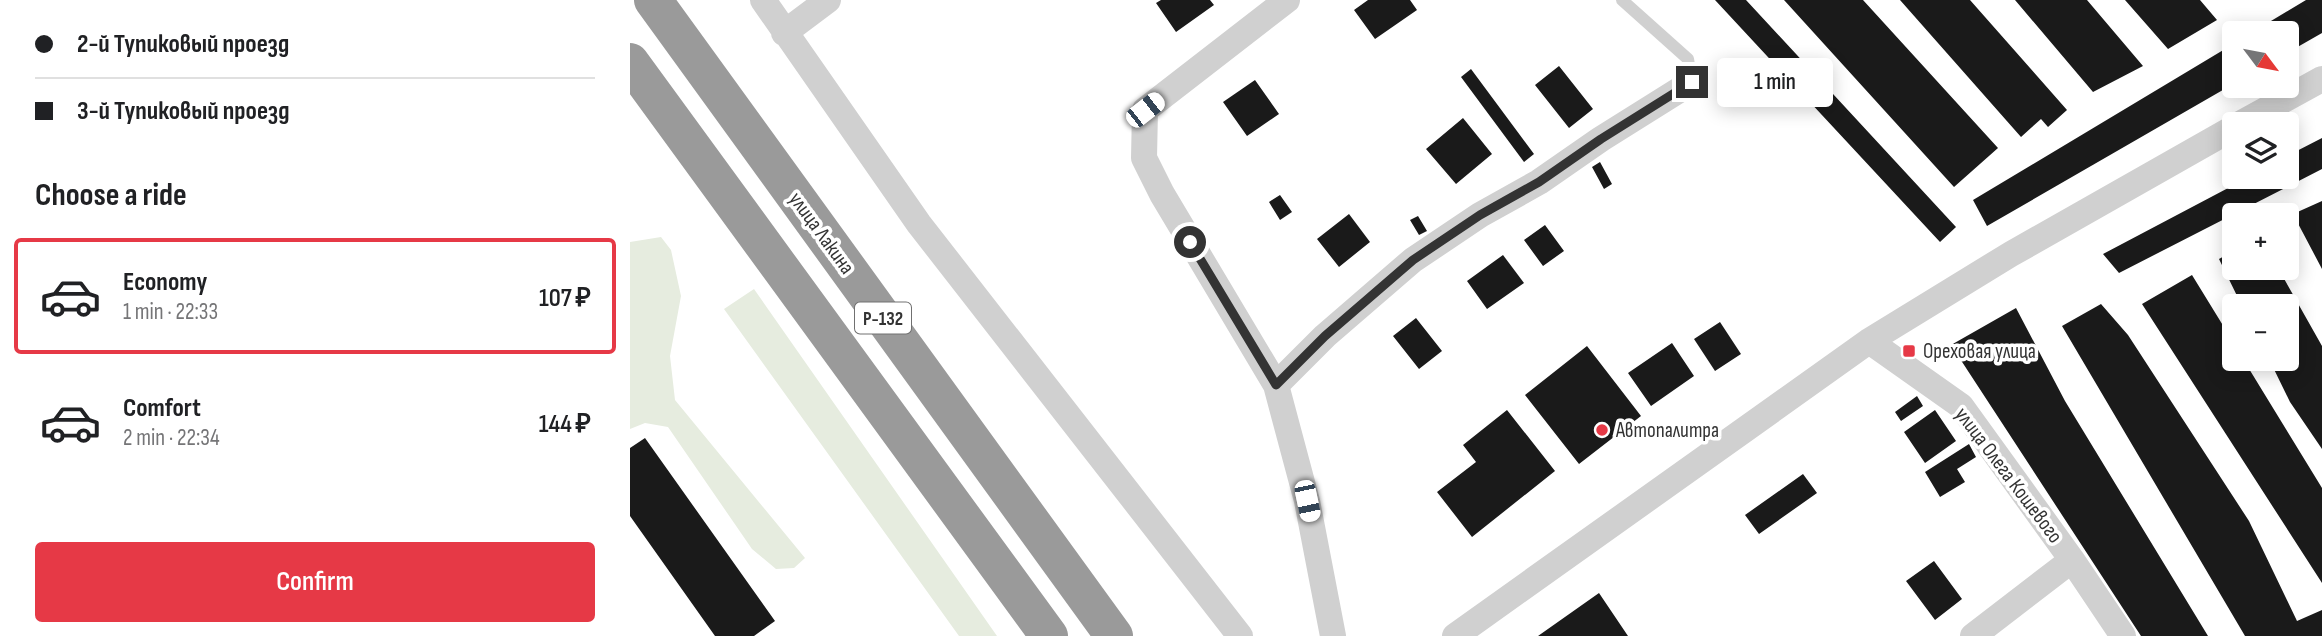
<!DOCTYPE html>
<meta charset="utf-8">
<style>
:root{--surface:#fff;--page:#f2f2f2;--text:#202124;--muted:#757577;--line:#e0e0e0;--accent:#e63946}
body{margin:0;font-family:"Sofia Sans Condensed",sans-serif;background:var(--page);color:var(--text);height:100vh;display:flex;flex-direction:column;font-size:26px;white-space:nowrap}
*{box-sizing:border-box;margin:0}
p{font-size:23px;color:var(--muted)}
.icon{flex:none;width:38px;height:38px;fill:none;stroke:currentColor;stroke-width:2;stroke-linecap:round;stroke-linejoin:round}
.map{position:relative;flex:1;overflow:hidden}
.side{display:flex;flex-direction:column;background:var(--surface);width:630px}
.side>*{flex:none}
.guide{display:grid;align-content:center;height:154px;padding:0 35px;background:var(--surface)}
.needle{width:46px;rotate:122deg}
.controls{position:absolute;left:1592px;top:21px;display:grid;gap:14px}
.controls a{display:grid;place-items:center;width:77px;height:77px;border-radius:7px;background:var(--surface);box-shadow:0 4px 18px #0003;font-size:35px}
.end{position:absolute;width:32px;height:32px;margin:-16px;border:9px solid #333;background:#fff;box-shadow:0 0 0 4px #fff}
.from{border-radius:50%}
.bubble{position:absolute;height:49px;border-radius:7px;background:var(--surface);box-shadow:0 4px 18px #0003;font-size:23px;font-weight:600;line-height:49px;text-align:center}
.car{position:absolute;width:21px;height:42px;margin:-21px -10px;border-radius:9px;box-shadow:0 0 5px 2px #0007;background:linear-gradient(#fff 24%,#345 0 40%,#fff 0 76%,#345 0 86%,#fff 0)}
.guide b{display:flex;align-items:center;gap:24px;height:66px;font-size:26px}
.guide b+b{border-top:2px solid var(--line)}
.guide i{width:18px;height:18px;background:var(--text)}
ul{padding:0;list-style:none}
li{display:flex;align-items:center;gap:21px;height:116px;margin:0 14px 10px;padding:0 21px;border:4px solid transparent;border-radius:7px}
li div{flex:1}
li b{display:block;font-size:26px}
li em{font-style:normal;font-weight:600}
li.on{border-color:var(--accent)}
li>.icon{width:63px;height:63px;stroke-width:1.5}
h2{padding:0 35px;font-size:32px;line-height:84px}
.cta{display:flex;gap:14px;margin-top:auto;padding:14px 35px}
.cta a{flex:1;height:80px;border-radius:7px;background:var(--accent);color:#fff;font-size:28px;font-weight:600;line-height:80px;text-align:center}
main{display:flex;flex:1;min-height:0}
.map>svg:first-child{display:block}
</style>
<main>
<section class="side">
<div class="guide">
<b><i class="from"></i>2-й Тупиковый проезд</b>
<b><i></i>3-й Тупиковый проезд</b>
</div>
<h2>Choose a ride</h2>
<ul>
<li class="on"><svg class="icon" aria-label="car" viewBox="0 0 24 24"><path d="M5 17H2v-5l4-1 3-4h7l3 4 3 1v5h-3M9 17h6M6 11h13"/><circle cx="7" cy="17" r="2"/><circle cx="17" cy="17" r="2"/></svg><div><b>Economy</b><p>1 min · 22:33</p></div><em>107 ₽</em></li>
<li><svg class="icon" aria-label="car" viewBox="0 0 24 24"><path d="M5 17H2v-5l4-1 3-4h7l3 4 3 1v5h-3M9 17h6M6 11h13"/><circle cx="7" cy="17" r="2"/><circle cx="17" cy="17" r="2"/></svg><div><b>Comfort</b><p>2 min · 22:34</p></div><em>144 ₽</em></li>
</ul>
<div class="cta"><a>Confirm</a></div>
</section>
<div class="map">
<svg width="1692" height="636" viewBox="0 0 1692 636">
<rect width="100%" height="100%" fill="#fff"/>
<path fill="#e6ecdf" d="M 31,237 L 41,250 L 51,296 L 40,356 L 45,400 L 175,558 L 164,568 L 146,569 L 122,549 L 38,427 L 15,423 L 0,429 L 0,242 Z
M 124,289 L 367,636 L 329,636 L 94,309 Z"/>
<path fill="#1a1a1a" d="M 531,0 L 580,0 L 584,5 L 546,32 L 526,3 Z
M 738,0 L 780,0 L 787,10 L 745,39 L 724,10 Z
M 1085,0 L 1116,0 L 1326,227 L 1310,242 Z
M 1154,0 L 1233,0 L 1368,148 L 1324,187 Z
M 1270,0 L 1340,0 L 1437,110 L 1418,127 L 1411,119 L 1391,137 Z
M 1385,0 L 1457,0 L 1513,66 L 1463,92 Z
M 1495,0 L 1570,0 L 1587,20 L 1538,49 Z
M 1676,0 L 1692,0 L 1692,33 L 1657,53 L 1657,33 L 1621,33 Z
M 1605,43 L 1605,83 L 1357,226 L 1343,200 Z
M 929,66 L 963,109 L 939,128 L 905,85 Z
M 841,69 L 904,154 L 894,162 L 831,77 Z
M 625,80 L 649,114 L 617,136 L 593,102 Z
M 833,118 L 862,154 L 826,184 L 796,149 Z
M 1692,138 L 1692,169 L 1489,273 L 1473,254 L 1619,177 L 1657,177 L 1657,156 Z
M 970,162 L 982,184 L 974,189 L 962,167 Z
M 650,195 L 662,212 L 650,220 L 639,202 Z
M 1692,201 L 1692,269 L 1663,214 Z
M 719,214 L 740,242 L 709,267 L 687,239 Z
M 788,216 L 797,231 L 789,235 L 780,220 Z
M 915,225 L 934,251 L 913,266 L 894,240 Z
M 1605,250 L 1605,268 L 1648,268 L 1692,346 L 1692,449 L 1660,402 L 1639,359 L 1657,359 L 1657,306 L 1612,306 L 1589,259 Z
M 873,255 L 894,283 L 857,309 L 837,281 Z
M 1562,275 L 1605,345 L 1605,359 L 1613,359 L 1692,488 L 1692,583 L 1512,304 Z
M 1471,304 L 1498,335 L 1619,521 L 1667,621 L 1692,610 L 1692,636 L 1615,636 L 1432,326 Z
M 1386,308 L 1435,401 L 1578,636 L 1511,636 L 1321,345 Z
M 786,318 L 812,351 L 789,369 L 763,336 Z
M 1090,322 L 1111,354 L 1085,371 L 1064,339 Z
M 1042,343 L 1064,376 L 1021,406 L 998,373 Z
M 957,346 L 1011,416 L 949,464 L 895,395 Z
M 1287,396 L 1293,406 L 1271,421 L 1265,412 Z
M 877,410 L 925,471 L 842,537 L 807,492 L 846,462 L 833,445 Z
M 1305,410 L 1326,441 L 1295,463 L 1274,432 Z
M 15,438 L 145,621 L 124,636 L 85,636 L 0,516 L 0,448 Z
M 1339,444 L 1346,457 L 1327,469 L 1335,482 L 1310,497 L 1295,472 Z
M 1173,474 L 1187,493 L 1129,534 L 1115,515 Z
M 1304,561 L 1332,599 L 1305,620 L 1276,581 Z
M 969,593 L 998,636 L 908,636 Z"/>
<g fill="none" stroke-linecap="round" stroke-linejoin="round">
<path stroke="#d0d0d0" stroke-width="12" d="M 992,0 L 1058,59 L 1062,82"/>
<path stroke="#d0d0d0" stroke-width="26" d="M 133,0 L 289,224 L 610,636
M 154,33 L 198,0
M 1610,124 L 1692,79
M 1239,341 L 1331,406 L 1442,560 L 1493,636
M 646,385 L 532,194 L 514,158 L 515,110 L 657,0
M 703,636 L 677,501 L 646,385 L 695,336 L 783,260 L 850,215 L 909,182 L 971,139 L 1062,82
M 825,636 L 1239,341 L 1381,254 L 1605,127
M 1343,636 L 1442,560"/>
<path stroke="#9a9a9a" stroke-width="38" d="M 23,0 L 484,636
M 0,62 L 419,636"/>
</g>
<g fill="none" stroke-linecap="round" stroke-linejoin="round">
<path stroke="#333" stroke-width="9" d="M 560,242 L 646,385 L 695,336 L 783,260 L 850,215 L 909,182 L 971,139 L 1062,82"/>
</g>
<g fill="#e63946" stroke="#fff" stroke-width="2.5">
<rect x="1272" y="344" width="14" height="14" rx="3.5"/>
<circle cx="972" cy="430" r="7"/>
</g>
<g text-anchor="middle" stroke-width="7" stroke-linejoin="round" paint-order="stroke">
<rect fill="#fff" stroke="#707070" stroke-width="2" x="225" y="302.5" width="56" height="31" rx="5"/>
<g font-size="19" font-weight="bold" fill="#333">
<text x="253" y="325">Р-132</text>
</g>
<g font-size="21" fill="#333" stroke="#fff">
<text transform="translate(192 233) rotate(54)" y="7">улица Лакина</text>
<text transform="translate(1379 475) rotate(53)" y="7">улица Олега Кошевого</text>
</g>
<g font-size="21" fill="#333" stroke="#fff" text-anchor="start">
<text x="1293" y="358">Ореховая улица</text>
<text x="986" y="437">Автопалитра</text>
</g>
</g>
</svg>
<div class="controls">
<a><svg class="needle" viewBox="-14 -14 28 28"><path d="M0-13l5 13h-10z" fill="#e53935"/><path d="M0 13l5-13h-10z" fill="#757577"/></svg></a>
<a><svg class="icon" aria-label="layers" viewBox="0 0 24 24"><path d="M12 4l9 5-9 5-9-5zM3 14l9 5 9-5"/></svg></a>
<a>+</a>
<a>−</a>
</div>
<i class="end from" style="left:560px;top:242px"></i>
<i class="end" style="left:1062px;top:82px"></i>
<div class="bubble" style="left:1087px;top:58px;width:116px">1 min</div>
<i class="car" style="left:515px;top:110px;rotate:52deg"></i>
<i class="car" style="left:677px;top:501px;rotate:168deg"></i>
</div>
</main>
